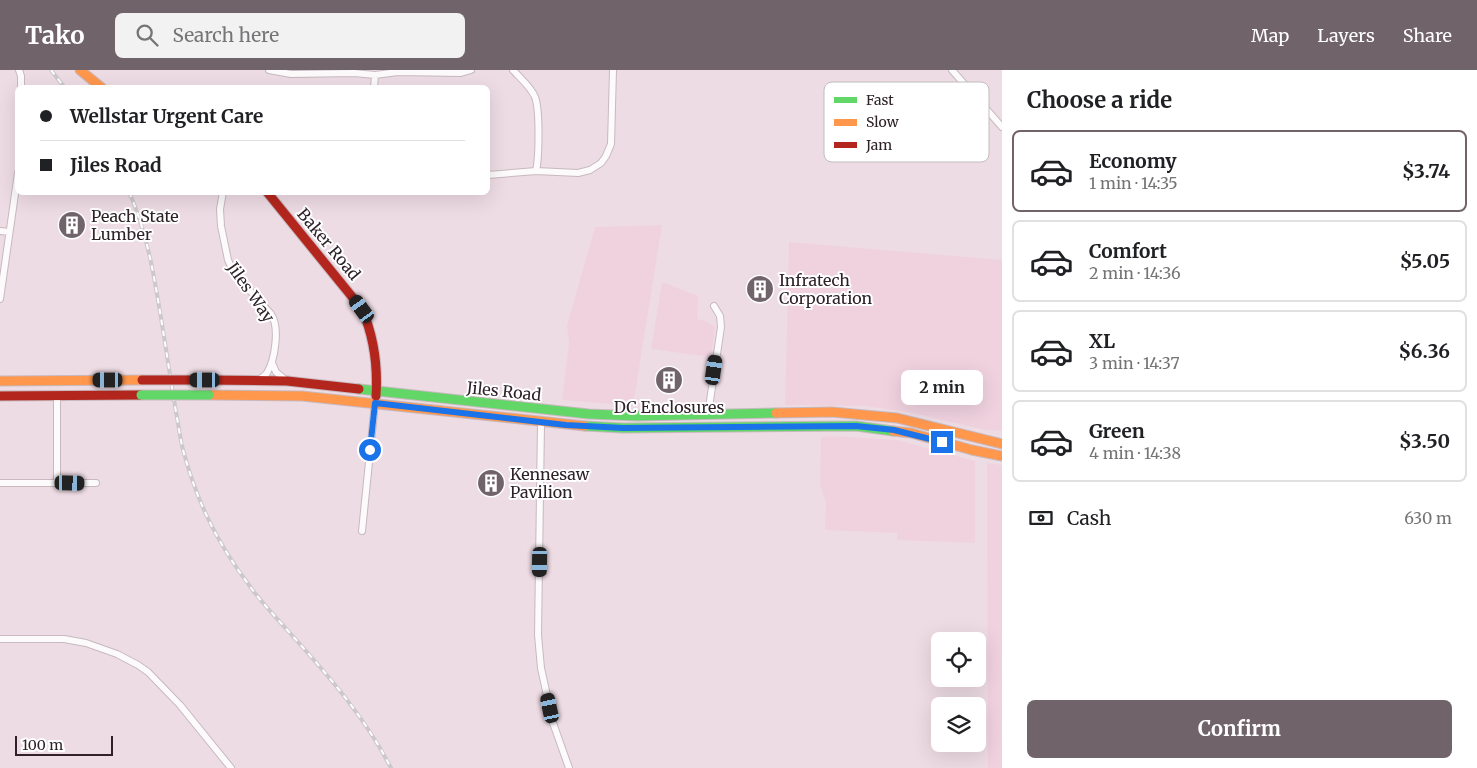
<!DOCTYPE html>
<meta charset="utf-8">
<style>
:root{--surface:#fff;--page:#f2f2f2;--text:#202124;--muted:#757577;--line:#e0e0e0;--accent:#71636a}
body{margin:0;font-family:Merriweather,serif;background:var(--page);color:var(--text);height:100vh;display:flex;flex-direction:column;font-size:19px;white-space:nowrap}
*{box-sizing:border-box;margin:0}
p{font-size:16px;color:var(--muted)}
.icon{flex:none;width:28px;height:28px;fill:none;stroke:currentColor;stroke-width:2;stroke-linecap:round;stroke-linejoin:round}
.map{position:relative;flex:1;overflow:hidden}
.side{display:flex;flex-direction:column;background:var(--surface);width:475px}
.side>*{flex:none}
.hud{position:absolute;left:15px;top:15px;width:475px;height:110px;border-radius:8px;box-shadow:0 5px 20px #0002;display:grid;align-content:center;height:110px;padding:0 25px;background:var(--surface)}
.tools{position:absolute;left:931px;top:562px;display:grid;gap:10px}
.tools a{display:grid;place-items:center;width:55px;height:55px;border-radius:8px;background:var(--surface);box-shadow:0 5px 20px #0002;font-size:25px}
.scale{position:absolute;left:15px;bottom:12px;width:98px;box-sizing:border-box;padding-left:5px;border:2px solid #2e2228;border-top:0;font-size:14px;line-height:18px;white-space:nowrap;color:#2e2228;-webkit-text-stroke:4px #fff;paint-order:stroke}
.end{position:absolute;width:22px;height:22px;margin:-11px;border:6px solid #1a73e8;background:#fff;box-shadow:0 0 0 2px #fff}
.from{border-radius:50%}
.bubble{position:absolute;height:35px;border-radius:8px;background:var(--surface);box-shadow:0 5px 20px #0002;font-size:16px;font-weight:700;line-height:35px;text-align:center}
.car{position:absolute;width:15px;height:30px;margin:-15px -8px;border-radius:6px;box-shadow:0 0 4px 1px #0007;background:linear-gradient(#222 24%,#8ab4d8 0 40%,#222 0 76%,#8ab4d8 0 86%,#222 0)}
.hud b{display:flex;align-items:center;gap:18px;height:48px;font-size:19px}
.hud b+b{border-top:1px solid var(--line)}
.hud i{width:12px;height:12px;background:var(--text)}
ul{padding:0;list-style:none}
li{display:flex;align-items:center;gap:15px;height:82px;margin:0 10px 8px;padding:0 15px;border:2px solid var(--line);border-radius:8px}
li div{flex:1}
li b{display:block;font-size:19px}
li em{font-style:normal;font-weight:700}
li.selected{border-color:var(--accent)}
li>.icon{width:45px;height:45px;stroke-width:1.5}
h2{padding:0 25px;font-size:22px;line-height:60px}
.pay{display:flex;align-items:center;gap:12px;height:55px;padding:0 25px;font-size:19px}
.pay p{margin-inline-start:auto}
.primary-button{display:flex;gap:10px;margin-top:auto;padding:10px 25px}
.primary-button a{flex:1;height:58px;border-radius:8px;background:var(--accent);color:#fff;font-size:20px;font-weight:700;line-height:58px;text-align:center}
header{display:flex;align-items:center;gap:30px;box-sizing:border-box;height:70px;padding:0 25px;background:var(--accent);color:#fff}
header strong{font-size:24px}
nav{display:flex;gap:28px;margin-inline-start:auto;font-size:18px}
.search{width:350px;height:45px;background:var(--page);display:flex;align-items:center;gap:12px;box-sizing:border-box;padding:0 18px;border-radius:8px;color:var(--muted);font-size:19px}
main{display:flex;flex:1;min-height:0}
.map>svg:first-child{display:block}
</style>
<header>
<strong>Tako</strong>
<div class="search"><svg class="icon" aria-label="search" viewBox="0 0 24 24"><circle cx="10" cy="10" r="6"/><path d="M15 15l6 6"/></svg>Search here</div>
<nav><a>Map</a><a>Layers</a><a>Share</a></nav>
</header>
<main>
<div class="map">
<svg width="1002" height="698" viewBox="0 0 1002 698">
<rect width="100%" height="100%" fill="#eedce4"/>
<path fill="#f0d2df" d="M 662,155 L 633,336 L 562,330 L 569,273 L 567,255 L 595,157 Z
M 789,172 L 1002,190 L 1002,361 L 985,360 L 908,342 L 864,336 L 785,335 Z
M 662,212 L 698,226 L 697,249 L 706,251 L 715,257 L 711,287 L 651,279 Z
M 831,366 L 897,370 L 975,391 L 975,473 L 897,470 L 897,463 L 825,460 L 826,433 L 820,414 L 821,367 Z
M 987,393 L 1002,395 L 1002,698 L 988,698 Z"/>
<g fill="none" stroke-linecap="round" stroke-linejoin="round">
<g stroke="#c7b9bf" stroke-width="8">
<path id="street" d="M 19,0 L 21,6 L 21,18
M 269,0 L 291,4 L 354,3 L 375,5 L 398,2 L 461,3 L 471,0
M 513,0 C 520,8 531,17 535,27 C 540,40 539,88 536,101
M 952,0 L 1002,57
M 374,18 L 375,5
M 488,105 L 536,101 L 578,103 L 590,100 L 601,93 L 606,86 L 611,74 L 613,0
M 223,122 L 220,139 L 221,156 L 228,190 L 234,203 L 271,244 C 280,257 275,290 267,303 C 265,306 261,308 258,310
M 0,161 L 9,162
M 0,229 L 18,103
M 272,293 L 276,302 L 287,311
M 57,326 L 57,413
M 708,344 L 721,257 L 720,246 L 714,236
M 541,353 L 538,565 L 541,598 L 553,653 L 569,698
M 0,413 L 96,413
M 362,461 L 375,333
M 0,569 L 64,569 L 86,573 L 117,584 L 138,595 L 148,602 L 180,635 L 231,698"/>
</g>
<g stroke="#c7b9bf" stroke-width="11">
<path id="fast" d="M 359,319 L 589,344 L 637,346 L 776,343
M 585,356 L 623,358 L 856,356 L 893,361"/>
</g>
<g stroke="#c7b9bf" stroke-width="11">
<path id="slow" d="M 80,0 L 102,18
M 0,311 L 142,310
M 209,325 L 302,326 L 585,356
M 776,343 L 832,342 L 897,348 L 1002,374
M 893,361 L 911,363 L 972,380 L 1002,386"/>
</g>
<g stroke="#c7b9bf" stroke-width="11">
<path id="jam" d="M 267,122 L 362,239 C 374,267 378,295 376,326
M 205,310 L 287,311 L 359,319
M 0,326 L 141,325"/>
</g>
<use href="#street" stroke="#fcfafb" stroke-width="6"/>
<use href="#fast" stroke="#63d668" stroke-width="9"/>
<use href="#slow" stroke="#ff974d" stroke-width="9"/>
<use href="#jam" stroke="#b3261e" stroke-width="9"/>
<g stroke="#cdc8ca" stroke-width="4">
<path id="rail" d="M 51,0 L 65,18
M 129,122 C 147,162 154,205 161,248 C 168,291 174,333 182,376 C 196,430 216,471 249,515 C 261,532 275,546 289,562 C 327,604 365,647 391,698"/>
</g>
<use href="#rail" stroke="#fff" stroke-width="2" stroke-dasharray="5.5" stroke-linecap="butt"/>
<g stroke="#c7b9bf" stroke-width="11" stroke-linecap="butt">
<path id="fast-bridge" d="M 141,325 L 209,325"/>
</g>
<g stroke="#c7b9bf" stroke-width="11" stroke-linecap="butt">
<path id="jam-bridge" d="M 142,310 L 205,310"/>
</g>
<use href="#fast-bridge" stroke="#63d668" stroke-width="9"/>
<use href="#jam-bridge" stroke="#b3261e" stroke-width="9"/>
</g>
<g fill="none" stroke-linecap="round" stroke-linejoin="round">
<path stroke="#1a73e8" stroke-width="6" d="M 370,380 L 375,333 L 566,355 L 623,358 L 856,356 L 894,360 L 942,372"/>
</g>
<defs>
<g id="building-disc" transform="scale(1.4375)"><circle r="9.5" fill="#71636a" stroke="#fff"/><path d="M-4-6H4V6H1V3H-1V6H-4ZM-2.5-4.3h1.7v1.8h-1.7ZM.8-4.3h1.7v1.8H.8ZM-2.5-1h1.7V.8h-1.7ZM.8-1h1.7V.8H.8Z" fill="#fff"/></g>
</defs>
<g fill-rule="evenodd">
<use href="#building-disc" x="72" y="155"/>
<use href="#building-disc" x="760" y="219"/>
<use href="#building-disc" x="669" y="310"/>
<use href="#building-disc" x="491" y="413"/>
</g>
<g text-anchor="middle" stroke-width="4" stroke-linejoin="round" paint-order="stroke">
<g font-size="16" fill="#2e2228" stroke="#fff" text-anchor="start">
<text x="91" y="152">Peach State<tspan x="91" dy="18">Lumber</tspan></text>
<text x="779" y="216">Infratech<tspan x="779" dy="18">Corporation</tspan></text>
<text x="669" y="343" text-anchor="middle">DC Enclosures</text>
<text x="510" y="410">Kennesaw<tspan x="510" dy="18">Pavilion</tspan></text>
</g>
<g font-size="16" fill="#2e2228" stroke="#fff">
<text transform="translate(329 174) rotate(50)" y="6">Baker Road</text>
<text transform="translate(251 222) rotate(55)" y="6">Jiles Way</text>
<text transform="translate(504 321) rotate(6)" y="6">Jiles Road</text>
</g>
</g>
<rect x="824" y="12" width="165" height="80" rx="8" fill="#fff" stroke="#c0bdbe" stroke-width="1"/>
<rect x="834" y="27" width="23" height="6" fill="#63d668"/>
<rect x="834" y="49" width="23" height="7" fill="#ff974d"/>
<rect x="834" y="72" width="23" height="6" fill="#b3261e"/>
<g font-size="14" fill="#2e2228">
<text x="866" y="35">Fast</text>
<text x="866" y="57">Slow</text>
<text x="866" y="80">Jam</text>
</g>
</svg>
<div class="tools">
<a><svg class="icon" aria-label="locate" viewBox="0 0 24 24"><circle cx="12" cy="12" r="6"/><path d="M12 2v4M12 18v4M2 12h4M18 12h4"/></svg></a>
<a><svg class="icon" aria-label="layers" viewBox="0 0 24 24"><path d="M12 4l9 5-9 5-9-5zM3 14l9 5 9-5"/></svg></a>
</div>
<div class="scale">100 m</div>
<i class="end from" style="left:370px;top:380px"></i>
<i class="end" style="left:942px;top:372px"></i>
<div class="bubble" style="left:901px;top:300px;width:82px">2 min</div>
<i class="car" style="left:362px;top:239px;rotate:324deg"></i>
<i class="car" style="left:714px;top:300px;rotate:8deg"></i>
<i class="car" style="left:108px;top:310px;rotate:270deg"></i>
<i class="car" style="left:205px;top:310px;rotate:270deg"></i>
<i class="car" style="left:70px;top:413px;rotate:91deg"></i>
<i class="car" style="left:540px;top:492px;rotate:181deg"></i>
<i class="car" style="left:550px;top:638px;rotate:348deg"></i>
<div class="hud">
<b><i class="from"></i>Wellstar Urgent Care</b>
<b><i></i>Jiles Road</b>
</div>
</div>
<section class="side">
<h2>Choose a ride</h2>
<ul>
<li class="selected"><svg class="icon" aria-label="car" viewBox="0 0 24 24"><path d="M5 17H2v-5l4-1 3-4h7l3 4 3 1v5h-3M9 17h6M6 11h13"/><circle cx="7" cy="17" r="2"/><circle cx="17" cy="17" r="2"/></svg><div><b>Economy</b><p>1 min · 14:35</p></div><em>$3.74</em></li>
<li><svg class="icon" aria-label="car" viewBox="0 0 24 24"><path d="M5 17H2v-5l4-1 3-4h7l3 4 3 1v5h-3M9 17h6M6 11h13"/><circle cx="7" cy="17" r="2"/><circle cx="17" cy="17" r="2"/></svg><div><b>Comfort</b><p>2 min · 14:36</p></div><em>$5.05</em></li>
<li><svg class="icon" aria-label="car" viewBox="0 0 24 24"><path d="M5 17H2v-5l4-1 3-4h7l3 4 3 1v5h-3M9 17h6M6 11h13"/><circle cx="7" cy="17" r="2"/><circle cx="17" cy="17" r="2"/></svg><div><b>XL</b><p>3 min · 14:37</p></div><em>$6.36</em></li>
<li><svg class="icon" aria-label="car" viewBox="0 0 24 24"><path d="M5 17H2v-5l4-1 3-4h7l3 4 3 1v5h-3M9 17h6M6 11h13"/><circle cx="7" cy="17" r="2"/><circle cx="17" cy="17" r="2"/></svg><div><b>Green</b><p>4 min · 14:38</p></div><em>$3.50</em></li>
</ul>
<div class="pay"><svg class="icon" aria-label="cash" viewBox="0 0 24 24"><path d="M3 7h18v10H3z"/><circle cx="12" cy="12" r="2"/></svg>Cash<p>630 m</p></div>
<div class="primary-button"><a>Confirm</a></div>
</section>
</main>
